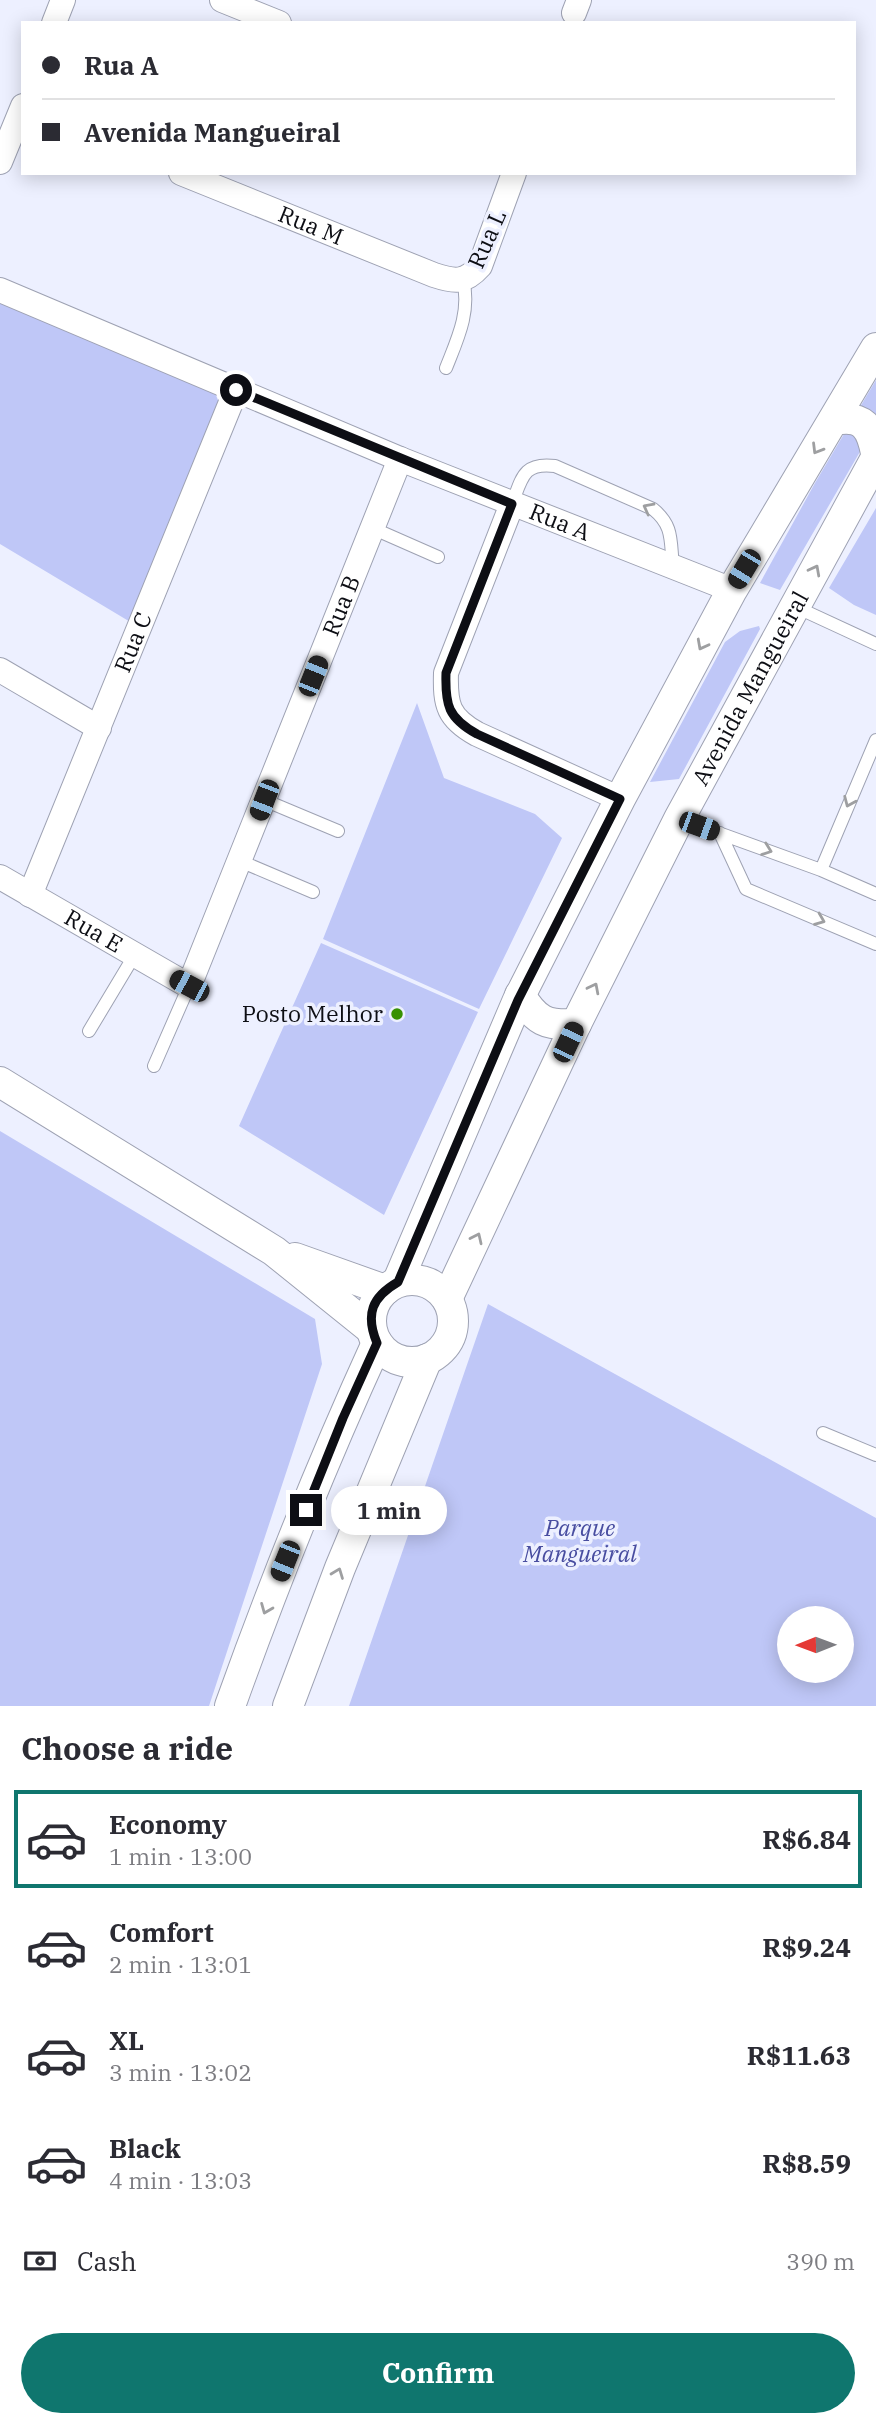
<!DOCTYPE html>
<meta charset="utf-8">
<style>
:root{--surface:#fff;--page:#f7f7f7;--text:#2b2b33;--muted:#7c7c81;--line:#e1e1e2;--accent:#0f766e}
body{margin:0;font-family:"IBM Plex Serif",serif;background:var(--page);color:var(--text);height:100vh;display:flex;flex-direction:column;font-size:26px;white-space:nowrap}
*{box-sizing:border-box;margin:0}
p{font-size:23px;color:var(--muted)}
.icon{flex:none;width:38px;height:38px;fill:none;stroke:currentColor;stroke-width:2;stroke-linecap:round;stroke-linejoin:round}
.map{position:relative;height:1706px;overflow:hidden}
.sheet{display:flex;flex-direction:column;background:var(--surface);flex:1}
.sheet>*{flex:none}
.guide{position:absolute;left:21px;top:21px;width:835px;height:154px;border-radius:0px;box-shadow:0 4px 18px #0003;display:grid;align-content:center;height:154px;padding:0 21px;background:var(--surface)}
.needle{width:46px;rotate:269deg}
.controls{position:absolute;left:777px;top:1606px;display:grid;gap:14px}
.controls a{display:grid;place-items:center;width:77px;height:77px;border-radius:50%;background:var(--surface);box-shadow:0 4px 18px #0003;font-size:35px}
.end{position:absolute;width:32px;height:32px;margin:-16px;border:9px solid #0d0e14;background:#fff;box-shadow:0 0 0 4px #fff}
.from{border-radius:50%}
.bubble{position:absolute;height:49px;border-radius:24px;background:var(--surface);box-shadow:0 4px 18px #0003;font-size:23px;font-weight:700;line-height:49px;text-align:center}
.car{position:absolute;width:21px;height:42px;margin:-21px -10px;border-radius:9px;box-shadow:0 0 5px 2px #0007;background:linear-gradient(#222 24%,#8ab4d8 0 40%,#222 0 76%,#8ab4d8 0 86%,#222 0)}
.guide b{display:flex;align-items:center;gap:24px;height:66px;font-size:26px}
.guide b+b{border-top:2px solid var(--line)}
.guide i{width:18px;height:18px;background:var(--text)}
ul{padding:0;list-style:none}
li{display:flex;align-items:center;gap:21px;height:98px;margin:0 14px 10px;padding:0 7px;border:4px solid transparent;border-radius:0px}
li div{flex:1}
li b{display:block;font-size:26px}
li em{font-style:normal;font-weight:700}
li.active{border-color:var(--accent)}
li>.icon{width:63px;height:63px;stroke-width:1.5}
h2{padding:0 21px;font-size:32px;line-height:84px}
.pay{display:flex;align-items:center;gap:18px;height:77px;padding:0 21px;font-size:26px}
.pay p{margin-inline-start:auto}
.cta{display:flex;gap:14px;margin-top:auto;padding:14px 21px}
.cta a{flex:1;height:80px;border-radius:42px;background:var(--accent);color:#fff;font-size:28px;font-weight:700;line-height:80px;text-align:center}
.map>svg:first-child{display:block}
</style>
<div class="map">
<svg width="876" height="1706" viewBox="0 0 876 1706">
<rect width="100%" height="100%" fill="#edf0ff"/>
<path fill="#bfc7f7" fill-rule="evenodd" d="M 0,302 L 212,386 L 220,405 L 132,623 L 0,544 Z
M 876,380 L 876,424 L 780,590 L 760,583 L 815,483 Z
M 876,508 L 876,615 L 854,605 L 829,588 Z
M 759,626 L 760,629 L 679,779 L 650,782 L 725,642 L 740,631 Z
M 417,703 L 444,778 L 535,814 L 562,838 L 479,1009 L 323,939 Z
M 321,943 L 478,1012 L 384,1215 L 239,1126 Z
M 0,1131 L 315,1319 L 322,1364 L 209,1706 L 0,1706 Z
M 488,1304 L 876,1518 L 876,1706 L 349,1706 ZM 789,1619 L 842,1619 L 842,1671 L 789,1671 Z"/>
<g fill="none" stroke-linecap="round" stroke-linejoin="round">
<g stroke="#9ea2b3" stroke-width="14">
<path id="service" d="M 446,368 C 457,340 471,312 463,280
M 512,504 C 522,478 523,462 555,466 L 653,509 C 674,526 670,541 673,566
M 372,528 L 438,557
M 796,607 L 876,644
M 264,800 L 338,831
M 680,819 L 821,870 L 876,894
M 720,833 L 746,889 L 876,944
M 240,861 L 313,892
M 821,870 L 876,740
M 89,1031 L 134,956
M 154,1066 L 189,986
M 823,1433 L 876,1455"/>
</g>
<g stroke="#9ea2b3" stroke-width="26">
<g id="minor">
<path d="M 222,0 L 279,23"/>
<path d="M 574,13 L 579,0"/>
<path d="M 54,23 L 63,0"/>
<path d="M 0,162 L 23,106"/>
<path id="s1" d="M 181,173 L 434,275 C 455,282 465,283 480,266 L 514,173"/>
<path id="s2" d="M 0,290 L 400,459 L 732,590"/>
<path d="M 512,504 L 446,673 C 445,705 448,718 477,734 L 620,799"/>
<path d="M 0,670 L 99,728"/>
<path id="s3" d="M 0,877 L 189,986 L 400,459"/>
<path id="s4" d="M 30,895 L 236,390"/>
</g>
</g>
<g stroke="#9ea2b3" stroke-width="32">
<g id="tertiary">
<path d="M 835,420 C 863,415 871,427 876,453"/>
<path d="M 520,995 C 536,1021 546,1026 576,1024"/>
<path d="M 0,1082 L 274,1251 L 371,1329"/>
<path d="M 295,1258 L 385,1290"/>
<circle cx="412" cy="1321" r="41"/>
<path d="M 398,1281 L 518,1000 L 620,799 L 732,590 L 876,348"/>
<path id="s5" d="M 447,1299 L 576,1024 L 679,819 L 876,458"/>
<path d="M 230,1706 C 274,1583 323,1461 377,1343"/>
<path d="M 288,1706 L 340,1568 L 427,1359"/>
</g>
</g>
<use href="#service" stroke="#fff" stroke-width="12"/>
<use href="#minor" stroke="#fff" stroke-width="24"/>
<use href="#tertiary" stroke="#fff" stroke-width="30"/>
</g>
<defs><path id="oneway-chevron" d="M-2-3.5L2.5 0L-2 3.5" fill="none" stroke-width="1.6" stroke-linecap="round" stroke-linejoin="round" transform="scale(1.75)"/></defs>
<g stroke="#9e9fa1">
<use href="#oneway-chevron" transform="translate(817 449) rotate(121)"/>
<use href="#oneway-chevron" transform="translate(648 508) rotate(-152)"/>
<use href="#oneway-chevron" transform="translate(815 570) rotate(-62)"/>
<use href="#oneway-chevron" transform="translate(702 645) rotate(118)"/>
<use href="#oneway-chevron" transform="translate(849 802) rotate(113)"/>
<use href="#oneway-chevron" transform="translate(767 850) rotate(20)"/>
<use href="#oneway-chevron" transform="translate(820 920) rotate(22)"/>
<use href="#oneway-chevron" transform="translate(594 988) rotate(-63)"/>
<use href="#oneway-chevron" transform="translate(477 1238) rotate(-65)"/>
<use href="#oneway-chevron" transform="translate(338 1573) rotate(-69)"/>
<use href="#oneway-chevron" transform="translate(266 1609) rotate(112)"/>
</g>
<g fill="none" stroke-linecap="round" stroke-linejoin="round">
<path stroke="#0d0e14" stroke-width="9" d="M 236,390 L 512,504 L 446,673 C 445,705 448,718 477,734 L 620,799 L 518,1000 L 398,1282 C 372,1297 365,1314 377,1343 L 343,1418 L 306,1510"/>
</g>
<circle fill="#379102" stroke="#edf0ff" stroke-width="2.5" cx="397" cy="1014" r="7"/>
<g text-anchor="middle" stroke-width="7" stroke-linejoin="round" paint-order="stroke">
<g font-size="23" fill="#0d0e14" stroke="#edf0ff">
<text dy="8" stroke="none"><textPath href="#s1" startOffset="140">Rua M</textPath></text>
<text transform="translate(487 239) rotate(-66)" y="8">Rua L</text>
<text dy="8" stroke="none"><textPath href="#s2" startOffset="606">Rua A</textPath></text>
<text dy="8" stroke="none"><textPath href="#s3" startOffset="628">Rua B</textPath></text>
<text dy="8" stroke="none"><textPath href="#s4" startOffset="273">Rua C</textPath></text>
<text dy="8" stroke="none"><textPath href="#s5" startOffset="682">Avenida Mangueiral</textPath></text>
<text dy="8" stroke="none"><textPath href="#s3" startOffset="108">Rua E</textPath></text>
</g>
<g font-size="23" fill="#0d0e14" stroke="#edf0ff" text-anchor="end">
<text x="383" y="1022">Posto Melhor</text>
</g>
<g font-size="23" font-style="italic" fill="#484da0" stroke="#edf0ff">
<text x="580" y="1536">Parque<tspan x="580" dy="26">Mangueiral</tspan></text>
</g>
</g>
</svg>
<div class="controls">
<a><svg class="needle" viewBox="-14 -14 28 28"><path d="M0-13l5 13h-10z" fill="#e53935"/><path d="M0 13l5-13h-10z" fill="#7c7c81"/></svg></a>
</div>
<i class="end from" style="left:236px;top:390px"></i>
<i class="end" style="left:306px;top:1510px"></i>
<div class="bubble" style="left:331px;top:1486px;width:116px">1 min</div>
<i class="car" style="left:744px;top:569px;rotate:211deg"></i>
<i class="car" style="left:313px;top:676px;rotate:22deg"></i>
<i class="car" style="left:264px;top:800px;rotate:201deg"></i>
<i class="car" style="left:699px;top:826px;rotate:110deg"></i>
<i class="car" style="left:189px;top:986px;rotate:298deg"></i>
<i class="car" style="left:568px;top:1042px;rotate:25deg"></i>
<i class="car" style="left:285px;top:1561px;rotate:202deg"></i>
<div class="guide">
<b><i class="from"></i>Rua A</b>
<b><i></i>Avenida Mangueiral</b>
</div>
</div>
<section class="sheet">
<h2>Choose a ride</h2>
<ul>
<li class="active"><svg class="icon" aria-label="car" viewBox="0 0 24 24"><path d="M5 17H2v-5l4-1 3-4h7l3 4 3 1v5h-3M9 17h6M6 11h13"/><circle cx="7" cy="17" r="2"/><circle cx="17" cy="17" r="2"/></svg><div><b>Economy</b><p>1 min · 13:00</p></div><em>R$6.84</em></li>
<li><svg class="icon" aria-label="car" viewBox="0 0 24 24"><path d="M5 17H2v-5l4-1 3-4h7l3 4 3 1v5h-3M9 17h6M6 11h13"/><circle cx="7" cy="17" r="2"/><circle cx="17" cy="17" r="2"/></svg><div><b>Comfort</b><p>2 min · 13:01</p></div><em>R$9.24</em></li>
<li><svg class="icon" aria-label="car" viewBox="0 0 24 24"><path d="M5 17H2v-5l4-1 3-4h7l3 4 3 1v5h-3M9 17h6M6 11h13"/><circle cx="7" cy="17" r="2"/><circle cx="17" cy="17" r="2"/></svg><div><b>XL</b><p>3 min · 13:02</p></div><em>R$11.63</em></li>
<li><svg class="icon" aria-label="car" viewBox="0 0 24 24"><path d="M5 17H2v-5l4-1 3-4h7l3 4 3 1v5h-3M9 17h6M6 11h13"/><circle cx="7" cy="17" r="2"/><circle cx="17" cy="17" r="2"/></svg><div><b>Black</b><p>4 min · 13:03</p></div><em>R$8.59</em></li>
</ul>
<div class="pay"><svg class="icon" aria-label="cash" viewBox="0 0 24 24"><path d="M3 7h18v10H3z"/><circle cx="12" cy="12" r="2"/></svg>Cash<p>390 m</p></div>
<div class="cta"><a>Confirm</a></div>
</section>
